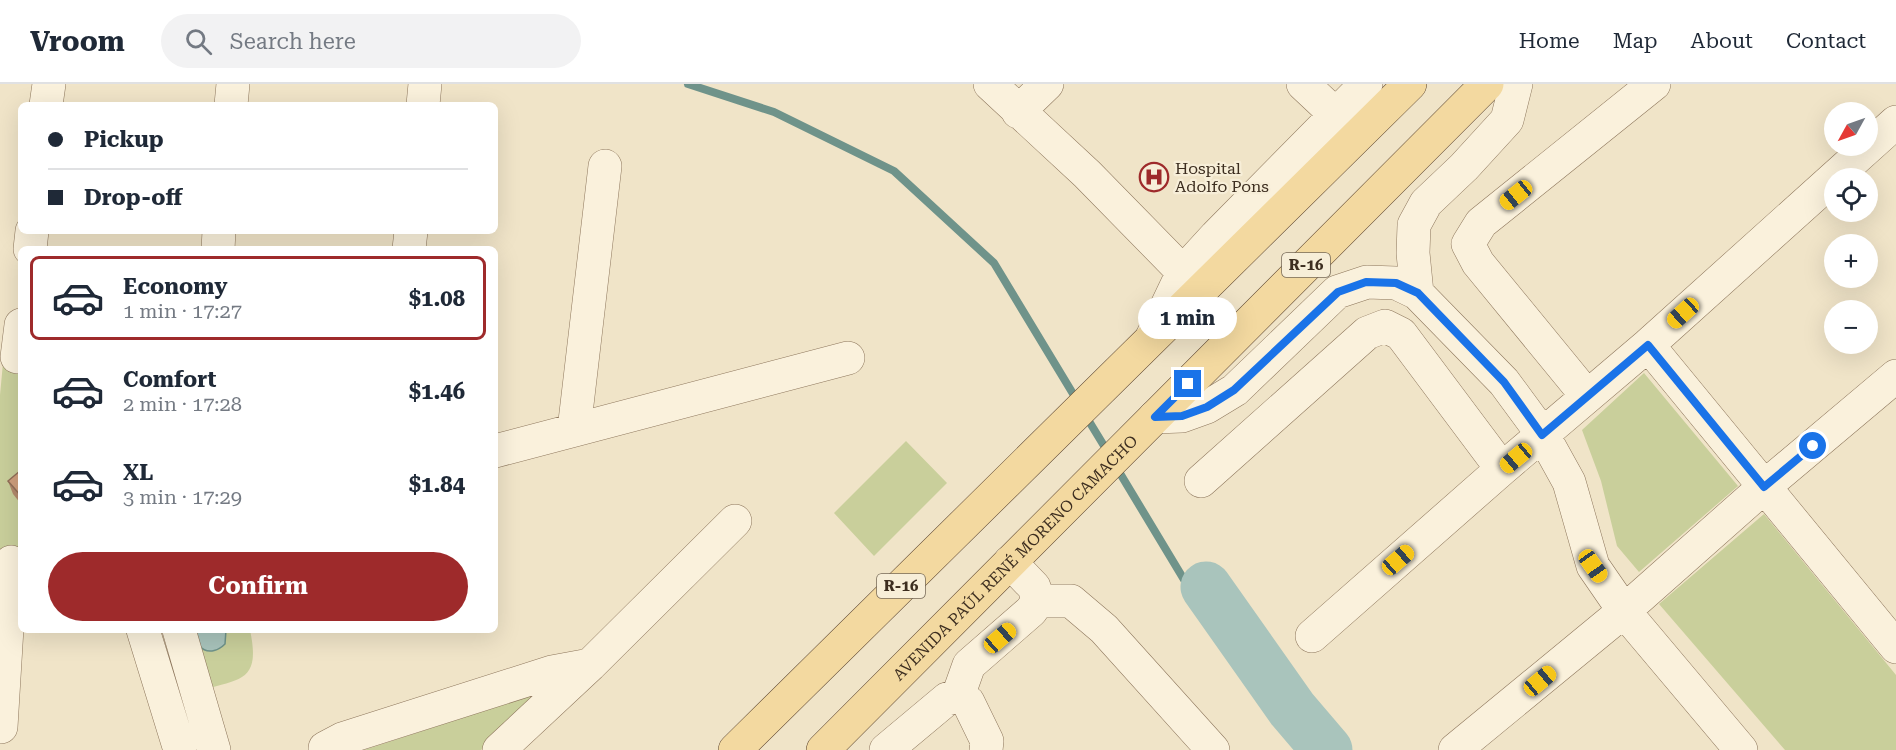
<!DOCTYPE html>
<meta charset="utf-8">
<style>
:root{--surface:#fff;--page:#f2f2f3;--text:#1f2937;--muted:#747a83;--line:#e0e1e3;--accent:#9e2a2b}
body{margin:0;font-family:"Roboto Serif",serif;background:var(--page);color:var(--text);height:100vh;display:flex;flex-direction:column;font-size:22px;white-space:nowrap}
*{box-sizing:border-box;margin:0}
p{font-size:20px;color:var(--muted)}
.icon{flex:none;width:33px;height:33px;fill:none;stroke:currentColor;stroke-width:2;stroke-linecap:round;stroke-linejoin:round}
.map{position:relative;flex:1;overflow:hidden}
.side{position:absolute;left:18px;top:162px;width:480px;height:387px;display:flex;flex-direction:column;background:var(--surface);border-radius:9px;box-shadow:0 6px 24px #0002}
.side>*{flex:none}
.banner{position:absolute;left:18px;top:18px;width:480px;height:132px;border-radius:9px;box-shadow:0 6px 24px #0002;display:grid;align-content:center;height:132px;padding:0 30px;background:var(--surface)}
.needle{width:39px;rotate:230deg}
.buttons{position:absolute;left:1824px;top:18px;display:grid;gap:12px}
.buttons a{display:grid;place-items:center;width:54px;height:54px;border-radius:50%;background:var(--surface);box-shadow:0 6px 24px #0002;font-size:30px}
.end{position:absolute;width:27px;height:27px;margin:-14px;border:8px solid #1a73e8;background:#fff;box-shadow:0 0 0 3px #fff}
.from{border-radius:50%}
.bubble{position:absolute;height:42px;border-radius:21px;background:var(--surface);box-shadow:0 6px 24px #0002;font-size:20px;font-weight:700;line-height:42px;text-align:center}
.car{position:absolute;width:18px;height:36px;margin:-18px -9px;border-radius:8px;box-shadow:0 0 4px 2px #0007;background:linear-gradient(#f5c518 24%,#345 0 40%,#f5c518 0 76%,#345 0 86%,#f5c518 0)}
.banner b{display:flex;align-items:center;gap:21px;height:57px;font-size:22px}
.banner b+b{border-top:2px solid var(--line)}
.banner i{width:15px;height:15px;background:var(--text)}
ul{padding:10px 0 0;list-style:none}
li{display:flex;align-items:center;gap:18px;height:84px;margin:0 12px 9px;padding:0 18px;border:3px solid transparent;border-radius:9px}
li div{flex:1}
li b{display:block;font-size:22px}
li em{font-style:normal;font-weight:700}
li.on{border-color:var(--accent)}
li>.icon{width:54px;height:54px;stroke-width:1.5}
.primary-button{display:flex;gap:12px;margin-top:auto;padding:12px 30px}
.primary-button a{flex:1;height:69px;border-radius:36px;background:var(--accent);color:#fff;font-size:24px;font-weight:700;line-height:69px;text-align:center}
header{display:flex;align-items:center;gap:36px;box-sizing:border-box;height:84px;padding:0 30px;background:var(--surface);border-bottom:2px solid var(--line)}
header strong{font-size:28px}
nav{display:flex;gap:33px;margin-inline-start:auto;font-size:21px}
.search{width:420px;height:54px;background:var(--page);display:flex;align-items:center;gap:15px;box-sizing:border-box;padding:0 21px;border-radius:33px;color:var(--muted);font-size:22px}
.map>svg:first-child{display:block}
</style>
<header>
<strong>Vroom</strong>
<div class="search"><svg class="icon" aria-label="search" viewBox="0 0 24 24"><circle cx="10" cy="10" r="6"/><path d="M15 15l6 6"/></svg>Search here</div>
<nav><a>Home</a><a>Map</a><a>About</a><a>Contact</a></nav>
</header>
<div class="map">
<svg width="1896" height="666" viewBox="0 0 1896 666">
<rect width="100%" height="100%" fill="#f0e4c8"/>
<path fill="#c9cf9b" d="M 3,279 L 21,280 L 21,475 L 0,474 L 0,311 Z
M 1644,289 L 1738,402 L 1639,488 L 1617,462 L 1601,397 L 1582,346 Z
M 906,357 L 947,399 L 874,472 L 834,429 Z
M 1764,430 L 1896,591 L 1896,666 L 1785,666 L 1659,520 Z
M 189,546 L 250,546 C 261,598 241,595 198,607 Z
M 544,607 L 481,666 L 364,666 Z"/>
<path fill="#a9c4bc" stroke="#6f938a" stroke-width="1.5" d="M 197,546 L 226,546 L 225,560 C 211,574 193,566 197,546 Z"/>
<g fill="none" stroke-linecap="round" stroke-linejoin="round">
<path stroke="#6f938a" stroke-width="8" d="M 688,0 L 774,28 L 894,87 L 994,179 L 1078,318
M 1084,329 L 1109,370
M 1115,381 L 1230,572 L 1307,666"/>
<path stroke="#a9c4bc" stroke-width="51" d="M 1206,503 L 1292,625 L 1327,666"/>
<g stroke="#8d765c" stroke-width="34">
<path id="minor" d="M 990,0 L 1087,90 L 1183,188
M 1303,0 L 1336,31
M 46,21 L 49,0
M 231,21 L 233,0
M 423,21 L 425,0
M 1018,28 L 1047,0
M 30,165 L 32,147
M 218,165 L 219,147
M 409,165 L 411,147
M 1417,209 L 1413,169 L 1414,141 L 1426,119 L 1464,83 L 1507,36 L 1516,0
M 1152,253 L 1183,188 L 1216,152 L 1366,0
M 1648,261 L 1896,563
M 17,273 L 21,241
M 1587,312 L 1478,179 L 1468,160 L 1481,139 L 1654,0
M 1155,333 L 1182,332 L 1207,323 L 1235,306 L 1337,208 L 1367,198 L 1396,199 L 1417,209 L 1504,298 L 1543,351 L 1569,398 L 1593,482 L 1624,527 L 1741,666
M 574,346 L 605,82
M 495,367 L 848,274
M 1201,397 L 1367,249 L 1385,242 L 1401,250 L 1502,385
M 1038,517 L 1071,517 L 1104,545 L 1213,666
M 143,546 L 180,666
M 179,546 L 214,666
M 1312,552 L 1502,385 L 1648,261 L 1896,38
M 958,612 L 969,581 L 1031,527 L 1038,517 L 1034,503 L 1010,478
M 1,643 L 11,478
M 325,666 L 325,664 L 342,655 L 552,588 L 590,581
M 499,666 L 590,581 L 735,437
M 886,666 L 947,615 L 958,612 L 968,618 L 987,657 L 986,666
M 1455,666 L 1624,527 L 1764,403 L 1896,292"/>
</g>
<g stroke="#5b4430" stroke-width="34">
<g id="major">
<path d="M 735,666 L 1410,0"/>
<path id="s1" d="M 823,666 L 1487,0"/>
</g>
</g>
<use href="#minor" stroke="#faf1dc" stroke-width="33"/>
<use href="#major" stroke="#f3d9a0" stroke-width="33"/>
</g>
<path fill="#b2896c" d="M 21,386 L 21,420 L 13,410 L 8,397 Z"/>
<path fill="#cf9f7d" stroke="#916f58" stroke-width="1.5" d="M 21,386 L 21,412 L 8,397 Z"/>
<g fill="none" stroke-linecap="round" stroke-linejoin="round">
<path stroke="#1a73e8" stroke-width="8" d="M 1188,300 L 1155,333 L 1182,332 L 1207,323 L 1234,306 L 1338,208 L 1366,198 L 1396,199 L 1418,209 L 1504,298 L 1542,351 L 1648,261 L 1764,403 L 1813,362"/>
</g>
<defs>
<g id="hospital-ring" transform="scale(1.5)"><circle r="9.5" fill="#f7eed8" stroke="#9e2a2b" stroke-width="1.5"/><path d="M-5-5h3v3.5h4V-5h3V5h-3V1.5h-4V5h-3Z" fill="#9e2a2b"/></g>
</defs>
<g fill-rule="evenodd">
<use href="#hospital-ring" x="1154" y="93"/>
</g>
<g text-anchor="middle" stroke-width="4.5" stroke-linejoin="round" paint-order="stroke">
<g fill="#f7eed8" stroke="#756857" stroke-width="1.5">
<rect x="1282" y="169" width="48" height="24" rx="4.5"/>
<rect x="877" y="490" width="48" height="24" rx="4.5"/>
</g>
<g font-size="15" font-weight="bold" fill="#3d2e20">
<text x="1306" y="186">R-16</text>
<text x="901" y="507">R-16</text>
</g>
<g font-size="16" fill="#3d2e20" stroke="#f7eed8" text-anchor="start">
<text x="1175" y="90">Hospital<tspan x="1175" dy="18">Adolfo Pons</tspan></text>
</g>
<g font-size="16" fill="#3d2e20" stroke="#f7eed8">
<text dy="6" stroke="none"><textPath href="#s1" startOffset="272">AVENIDA PAÚL RENÉ MORENO CAMACHO</textPath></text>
</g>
</g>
</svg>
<div class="buttons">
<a><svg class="needle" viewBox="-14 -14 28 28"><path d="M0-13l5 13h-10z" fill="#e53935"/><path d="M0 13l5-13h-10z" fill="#747a83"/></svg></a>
<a><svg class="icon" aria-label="locate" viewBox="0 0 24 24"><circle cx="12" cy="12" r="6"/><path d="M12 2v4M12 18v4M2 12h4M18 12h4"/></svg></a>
<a>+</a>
<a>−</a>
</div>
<i class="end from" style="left:1813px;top:362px"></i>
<i class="end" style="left:1188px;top:300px"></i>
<div class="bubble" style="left:1138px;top:213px;width:99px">1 min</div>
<i class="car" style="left:1516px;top:111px;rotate:231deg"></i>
<i class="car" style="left:1683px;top:229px;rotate:228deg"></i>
<i class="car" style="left:1516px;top:374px;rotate:230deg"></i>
<i class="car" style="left:1398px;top:476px;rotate:49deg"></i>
<i class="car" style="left:1593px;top:482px;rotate:145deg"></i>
<i class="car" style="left:1000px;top:554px;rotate:49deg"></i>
<i class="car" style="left:1540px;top:597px;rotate:50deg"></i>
<div class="banner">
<b><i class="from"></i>Pickup</b>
<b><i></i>Drop-off</b>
</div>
<section class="side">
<ul>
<li class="on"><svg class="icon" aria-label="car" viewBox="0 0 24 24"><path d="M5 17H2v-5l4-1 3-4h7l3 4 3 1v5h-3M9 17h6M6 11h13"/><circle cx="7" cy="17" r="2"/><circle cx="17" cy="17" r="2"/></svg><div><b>Economy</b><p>1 min · 17:27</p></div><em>$1.08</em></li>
<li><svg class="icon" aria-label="car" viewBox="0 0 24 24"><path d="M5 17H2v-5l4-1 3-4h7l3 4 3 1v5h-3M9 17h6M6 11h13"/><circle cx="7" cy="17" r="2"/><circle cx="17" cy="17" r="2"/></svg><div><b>Comfort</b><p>2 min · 17:28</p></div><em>$1.46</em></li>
<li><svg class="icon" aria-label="car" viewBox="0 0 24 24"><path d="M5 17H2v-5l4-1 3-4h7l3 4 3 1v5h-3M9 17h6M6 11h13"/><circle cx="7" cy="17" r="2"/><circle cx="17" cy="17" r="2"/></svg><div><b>XL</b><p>3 min · 17:29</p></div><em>$1.84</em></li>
</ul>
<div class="primary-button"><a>Confirm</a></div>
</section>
</div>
